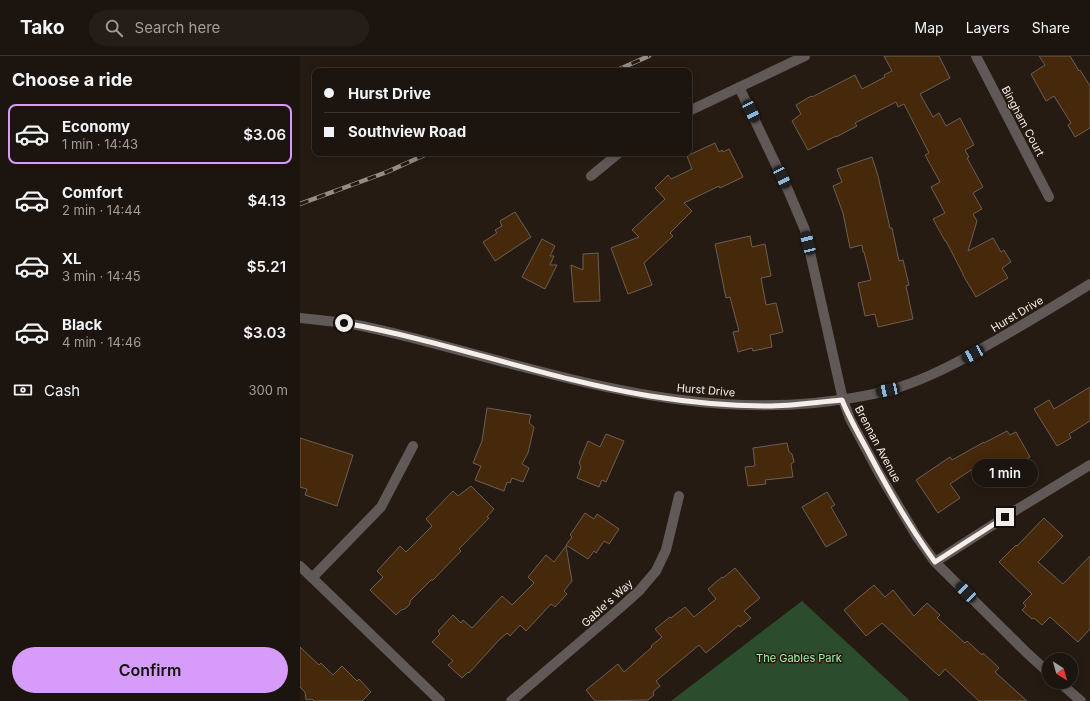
<!DOCTYPE html>
<meta charset="utf-8">
<style>
:root{--surface:#1c140e;--page:#251d17;--text:#f1f3f6;--muted:#a09e9e;--line:#3a332e;--accent:#d79bf9}
body{margin:0;font-family:Inter,sans-serif;background:var(--page);color:var(--text);height:100vh;display:flex;flex-direction:column;font-size:15px;white-space:nowrap}
*{box-sizing:border-box;margin:0}
p{font-size:13px;color:var(--muted)}
.icon{flex:none;width:22px;height:22px;fill:none;stroke:currentColor;stroke-width:2;stroke-linecap:round;stroke-linejoin:round}
.map{position:relative;flex:1;overflow:hidden}
.side{display:flex;flex-direction:column;background:var(--surface);width:300px}
.side>*{flex:none}
.top-card{position:absolute;left:12px;top:12px;width:380px;height:88px;border-radius:8px;box-shadow:0 2px 10px #0003,0 0 0 1px var(--line);display:grid;align-content:center;height:88px;padding:0 12px;background:var(--surface)}
.needle{width:26px;rotate:143deg}
.buttons{position:absolute;left:742px;top:597px;display:grid;gap:8px}
.buttons a{display:grid;place-items:center;width:36px;height:36px;border-radius:50%;background:var(--surface);box-shadow:0 2px 10px #0003,0 0 0 1px var(--line);font-size:20px}
.end{position:absolute;width:18px;height:18px;margin:-9px;border:5px solid #f5ede7;background:#111;box-shadow:0 0 0 2px #111}
.from{border-radius:50%}
.bubble{position:absolute;height:28px;border-radius:14px;background:var(--surface);box-shadow:0 2px 10px #0003,0 0 0 1px var(--line);font-size:13px;font-weight:600;line-height:28px;text-align:center}
.car{position:absolute;width:12px;height:24px;margin:-12px -6px;border-radius:5px;box-shadow:0 0 3px 1px #0007;background:linear-gradient(#222 24%,#8ab4d8 0 40%,#222 0 76%,#8ab4d8 0 86%,#222 0)}
.top-card b{display:flex;align-items:center;gap:14px;height:38px;font-size:15px}
.top-card b+b{border-top:1px solid var(--line)}
.top-card i{width:10px;height:10px;background:var(--text)}
ul{padding:0;list-style:none}
li{display:flex;align-items:center;gap:12px;height:60px;margin:0 8px 6px;padding:0 4px;border:2px solid transparent;border-radius:8px}
li div{flex:1}
li b{display:block;font-size:15px}
li em{font-style:normal;font-weight:600}
li.on{border-color:var(--accent)}
li>.icon{width:36px;height:36px;stroke-width:1.5}
h2{padding:0 12px;font-size:18px;line-height:48px}
.pay{display:flex;align-items:center;gap:10px;height:44px;padding:0 12px;font-size:15px}
.pay p{margin-inline-start:auto}
.button{display:flex;gap:8px;margin-top:auto;padding:8px 12px}
.button a{flex:1;height:46px;border-radius:24px;background:var(--accent);color:#111;font-size:16px;font-weight:600;line-height:46px;text-align:center}
header{display:flex;align-items:center;gap:24px;box-sizing:border-box;height:56px;padding:0 20px;background:var(--surface);border-bottom:1px solid var(--line)}
header strong{font-size:19px}
nav{display:flex;gap:22px;margin-inline-start:auto;font-size:14px}
.search{width:280px;height:36px;background:var(--page);display:flex;align-items:center;gap:10px;box-sizing:border-box;padding:0 14px;border-radius:22px;color:var(--muted);font-size:15px}
main{display:flex;flex:1;min-height:0}
.map>svg:first-child{display:block}
</style>
<header>
<strong>Tako</strong>
<div class="search"><svg class="icon" aria-label="search" viewBox="0 0 24 24"><circle cx="10" cy="10" r="6"/><path d="M15 15l6 6"/></svg>Search here</div>
<nav><a>Map</a><a>Layers</a><a>Share</a></nav>
</header>
<main>
<section class="side">
<h2>Choose a ride</h2>
<ul>
<li class="on"><svg class="icon" aria-label="car" viewBox="0 0 24 24"><path d="M5 17H2v-5l4-1 3-4h7l3 4 3 1v5h-3M9 17h6M6 11h13"/><circle cx="7" cy="17" r="2"/><circle cx="17" cy="17" r="2"/></svg><div><b>Economy</b><p>1 min · 14:43</p></div><em>$3.06</em></li>
<li><svg class="icon" aria-label="car" viewBox="0 0 24 24"><path d="M5 17H2v-5l4-1 3-4h7l3 4 3 1v5h-3M9 17h6M6 11h13"/><circle cx="7" cy="17" r="2"/><circle cx="17" cy="17" r="2"/></svg><div><b>Comfort</b><p>2 min · 14:44</p></div><em>$4.13</em></li>
<li><svg class="icon" aria-label="car" viewBox="0 0 24 24"><path d="M5 17H2v-5l4-1 3-4h7l3 4 3 1v5h-3M9 17h6M6 11h13"/><circle cx="7" cy="17" r="2"/><circle cx="17" cy="17" r="2"/></svg><div><b>XL</b><p>3 min · 14:45</p></div><em>$5.21</em></li>
<li><svg class="icon" aria-label="car" viewBox="0 0 24 24"><path d="M5 17H2v-5l4-1 3-4h7l3 4 3 1v5h-3M9 17h6M6 11h13"/><circle cx="7" cy="17" r="2"/><circle cx="17" cy="17" r="2"/></svg><div><b>Black</b><p>4 min · 14:46</p></div><em>$3.03</em></li>
</ul>
<div class="pay"><svg class="icon" aria-label="cash" viewBox="0 0 24 24"><path d="M3 7h18v10H3z"/><circle cx="12" cy="12" r="2"/></svg>Cash<p>300 m</p></div>
<div class="button"><a>Confirm</a></div>
</section>
<div class="map">
<svg width="790" height="645" viewBox="0 0 790 645">
<rect width="100%" height="100%" fill="#261b12"/>
<path fill="#2c4c2e" d="M 502,545 L 610,645 L 371,645 Z"/>
<path fill="#46280b" stroke="#6c5f54" d="M 584,0 L 639,0 L 650,22 L 620,38 L 633,61 L 639,57 L 646,70 L 660,62 L 674,89 L 665,94 L 669,101 L 667,102 L 683,131 L 673,137 L 682,153 L 673,158 L 677,165 L 668,195 L 693,182 L 701,196 L 704,194 L 711,206 L 702,212 L 708,222 L 676,241 L 663,219 L 663,218 L 646,185 L 645,185 L 633,163 L 645,157 L 631,131 L 640,126 L 625,99 L 629,97 L 604,48 L 598,51 L 596,46 L 555,67 L 557,70 L 536,81 L 536,80 L 508,94 L 492,65 L 501,58 L 496,49 L 511,40 L 512,41 L 555,19 L 562,33 L 585,21 L 584,19 L 592,15 Z
M 739,0 L 770,0 L 779,15 L 780,14 L 790,30 L 790,72 L 775,81 L 768,69 L 771,67 L 754,40 L 746,45 L 731,18 L 745,9 Z
M 415,87 L 419,96 L 422,94 L 423,96 L 429,93 L 443,121 L 420,132 L 419,130 L 384,147 L 392,155 L 370,177 L 373,180 L 344,207 L 352,229 L 328,238 L 311,192 L 339,181 L 332,174 L 365,143 L 355,132 L 368,119 L 371,123 L 392,113 L 387,100 Z
M 572,101 L 578,120 L 590,172 L 592,172 L 599,205 L 603,204 L 609,229 L 606,230 L 613,263 L 578,271 L 575,258 L 565,260 L 558,227 L 571,224 L 564,196 L 563,196 L 562,189 L 550,192 L 543,157 L 533,130 L 542,126 L 537,113 Z
M 215,156 L 231,181 L 195,205 L 183,186 L 197,177 L 195,174 L 202,170 L 200,165 Z
M 450,180 L 452,191 L 465,188 L 471,220 L 461,222 L 466,249 L 476,247 L 483,276 L 470,279 L 472,291 L 453,295 L 452,292 L 438,296 L 433,276 L 439,275 L 430,241 L 426,242 L 415,188 Z
M 242,183 L 255,190 L 250,200 L 254,200 L 250,209 L 257,209 L 245,233 L 222,221 Z
M 298,197 L 300,245 L 274,246 L 271,209 L 283,214 L 283,198 Z
M 790,331 L 790,365 L 769,378 L 771,382 L 757,390 L 734,353 L 749,344 L 754,353 Z
M 187,352 L 231,359 L 229,367 L 234,371 L 228,397 L 222,408 L 229,412 L 223,426 L 212,422 L 210,427 L 207,426 L 204,435 L 175,424 L 181,410 L 173,407 L 182,385 Z
M 707,375 L 710,379 L 716,376 L 730,401 L 683,428 L 674,412 L 650,428 L 660,442 L 638,457 L 616,424 L 650,401 L 652,404 L 684,386 L 684,387 Z
M 306,378 L 324,385 L 306,426 L 302,424 L 299,431 L 277,422 L 281,411 L 279,407 L 288,385 L 300,391 Z
M 0,382 L 53,399 L 37,450 L 5,439 L 7,433 L 0,431 Z
M 487,387 L 489,396 L 492,398 L 494,406 L 491,408 L 493,421 L 465,424 L 466,428 L 448,430 L 445,411 L 455,410 L 453,392 Z
M 171,430 L 194,453 L 187,461 L 189,462 L 159,493 L 161,495 L 133,524 L 131,524 L 110,545 L 110,548 L 105,553 L 101,554 L 96,559 L 70,534 L 83,521 L 77,515 L 100,490 L 106,496 L 132,470 L 126,463 L 153,435 L 158,440 Z
M 527,436 L 535,449 L 531,451 L 547,479 L 526,491 L 502,451 Z
M 285,457 L 294,463 L 297,458 L 319,473 L 309,488 L 304,485 L 296,497 L 294,495 L 288,503 L 266,489 L 272,481 L 270,479 Z
M 744,462 L 763,480 L 738,506 L 763,528 L 790,500 L 790,573 L 778,586 L 750,561 L 742,569 L 734,562 L 732,563 L 722,554 L 726,550 L 723,547 L 732,538 L 699,506 L 716,489 L 717,490 Z
M 266,490 L 272,525 L 264,535 L 267,538 L 255,551 L 251,548 L 226,575 L 220,569 L 210,580 L 207,577 L 199,584 L 169,617 L 168,616 L 162,622 L 148,609 L 153,605 L 132,586 L 140,578 L 138,575 L 153,559 L 161,567 L 163,564 L 172,572 L 202,540 L 212,549 L 234,527 L 228,521 L 246,499 L 254,506 Z
M 435,512 L 460,542 L 444,555 L 451,562 L 440,571 L 439,569 L 406,597 L 399,589 L 356,625 L 360,630 L 353,636 L 354,639 L 348,644 L 295,645 L 286,634 L 318,608 L 324,616 L 352,591 L 351,590 L 362,581 L 355,573 L 370,561 L 371,562 L 385,551 L 394,561 L 416,543 L 408,533 L 422,521 L 423,522 Z
M 574,529 L 585,541 L 593,534 L 614,560 L 627,547 L 640,559 L 637,562 L 665,587 L 667,585 L 682,599 L 683,597 L 699,612 L 695,616 L 727,645 L 679,645 L 645,613 L 639,620 L 582,567 L 566,580 L 544,554 Z
M 0,591 L 19,609 L 21,607 L 33,619 L 42,610 L 57,625 L 59,623 L 71,636 L 62,645 L 14,645 L 12,643 L 6,644 L 5,636 L 0,631 Z"/>
<g fill="none" stroke-linecap="round" stroke-linejoin="round">
<path stroke="#615958" stroke-width="10" d="M 676,0 L 749,141
M 439,31 L 488,134 L 505,174 L 543,344 L 550,363 L 580,419 L 617,481 L 635,506 L 727,597 L 749,617
M 389,55 L 505,0
M 291,120 L 319,97
M 0,262 C 21,264 41,266 62,270 C 120,282 177,300 235,314 C 326,338 420,356 514,347 C 543,344 572,340 600,331 C 630,321 659,306 686,290 C 721,270 756,249 790,228
M 635,506 L 716,454 L 790,409
M 0,510 L 140,645
M 12,522 L 81,451 L 113,390
M 759,626 L 781,645
M 211,645 L 320,552 L 339,535 L 356,515 L 366,494 L 379,440"/>
<g stroke="#958c85" stroke-width="4.5">
<path id="rail" d="M 315,15 L 349,0
M 0,148 L 87,116 L 129,97"/>
</g>
<use href="#rail" stroke="#261b12" stroke-width="3" stroke-dasharray="9" stroke-linecap="butt"/>
</g>
<g fill="none" stroke-linecap="round" stroke-linejoin="round">
<path stroke="#f5ede7" stroke-width="5" d="M 44,267 C 147,285 246,323 350,340 C 388,346 428,350 467,350 C 492,350 517,346 542,344 C 550,364 561,382 571,401 C 590,437 611,473 635,506 L 705,461"/>
</g>
<g text-anchor="middle" stroke-width="3" stroke-linejoin="round" paint-order="stroke">
<g font-size="11" fill="#f5ede7" stroke="#261b12">
<text transform="translate(723 65) rotate(62)" y="4">Bingham Court</text>
<text transform="translate(717 258) rotate(-31)" y="4">Hurst Drive</text>
<text transform="translate(406 334) rotate(5)" y="4">Hurst Drive</text>
<text transform="translate(578 388) rotate(62)" y="4">Brennan Avenue</text>
<text transform="translate(307 547) rotate(-42)" y="4">Gable's Way</text>
</g>
<g font-size="11" fill="#9ff1a4" stroke="#261b12">
<text x="499" y="606">The Gables Park</text>
</g>
</g>
</svg>
<div class="buttons">
<a><svg class="needle" viewBox="-14 -14 28 28"><path d="M0-13l5 13h-10z" fill="#e53935"/><path d="M0 13l5-13h-10z" fill="#a09e9e"/></svg></a>
</div>
<i class="end from" style="left:44px;top:267px"></i>
<i class="end" style="left:705px;top:461px"></i>
<div class="bubble" style="left:672px;top:403px;width:66px">1 min</div>
<i class="car" style="left:451px;top:55px;rotate:154deg"></i>
<i class="car" style="left:482px;top:121px;rotate:154deg"></i>
<i class="car" style="left:508px;top:187px;rotate:346deg"></i>
<i class="car" style="left:673px;top:298px;rotate:242deg"></i>
<i class="car" style="left:588px;top:334px;rotate:258deg"></i>
<i class="car" style="left:666px;top:536px;rotate:315deg"></i>
<div class="top-card">
<b><i class="from"></i>Hurst Drive</b>
<b><i></i>Southview Road</b>
</div>
</div>
</main>
